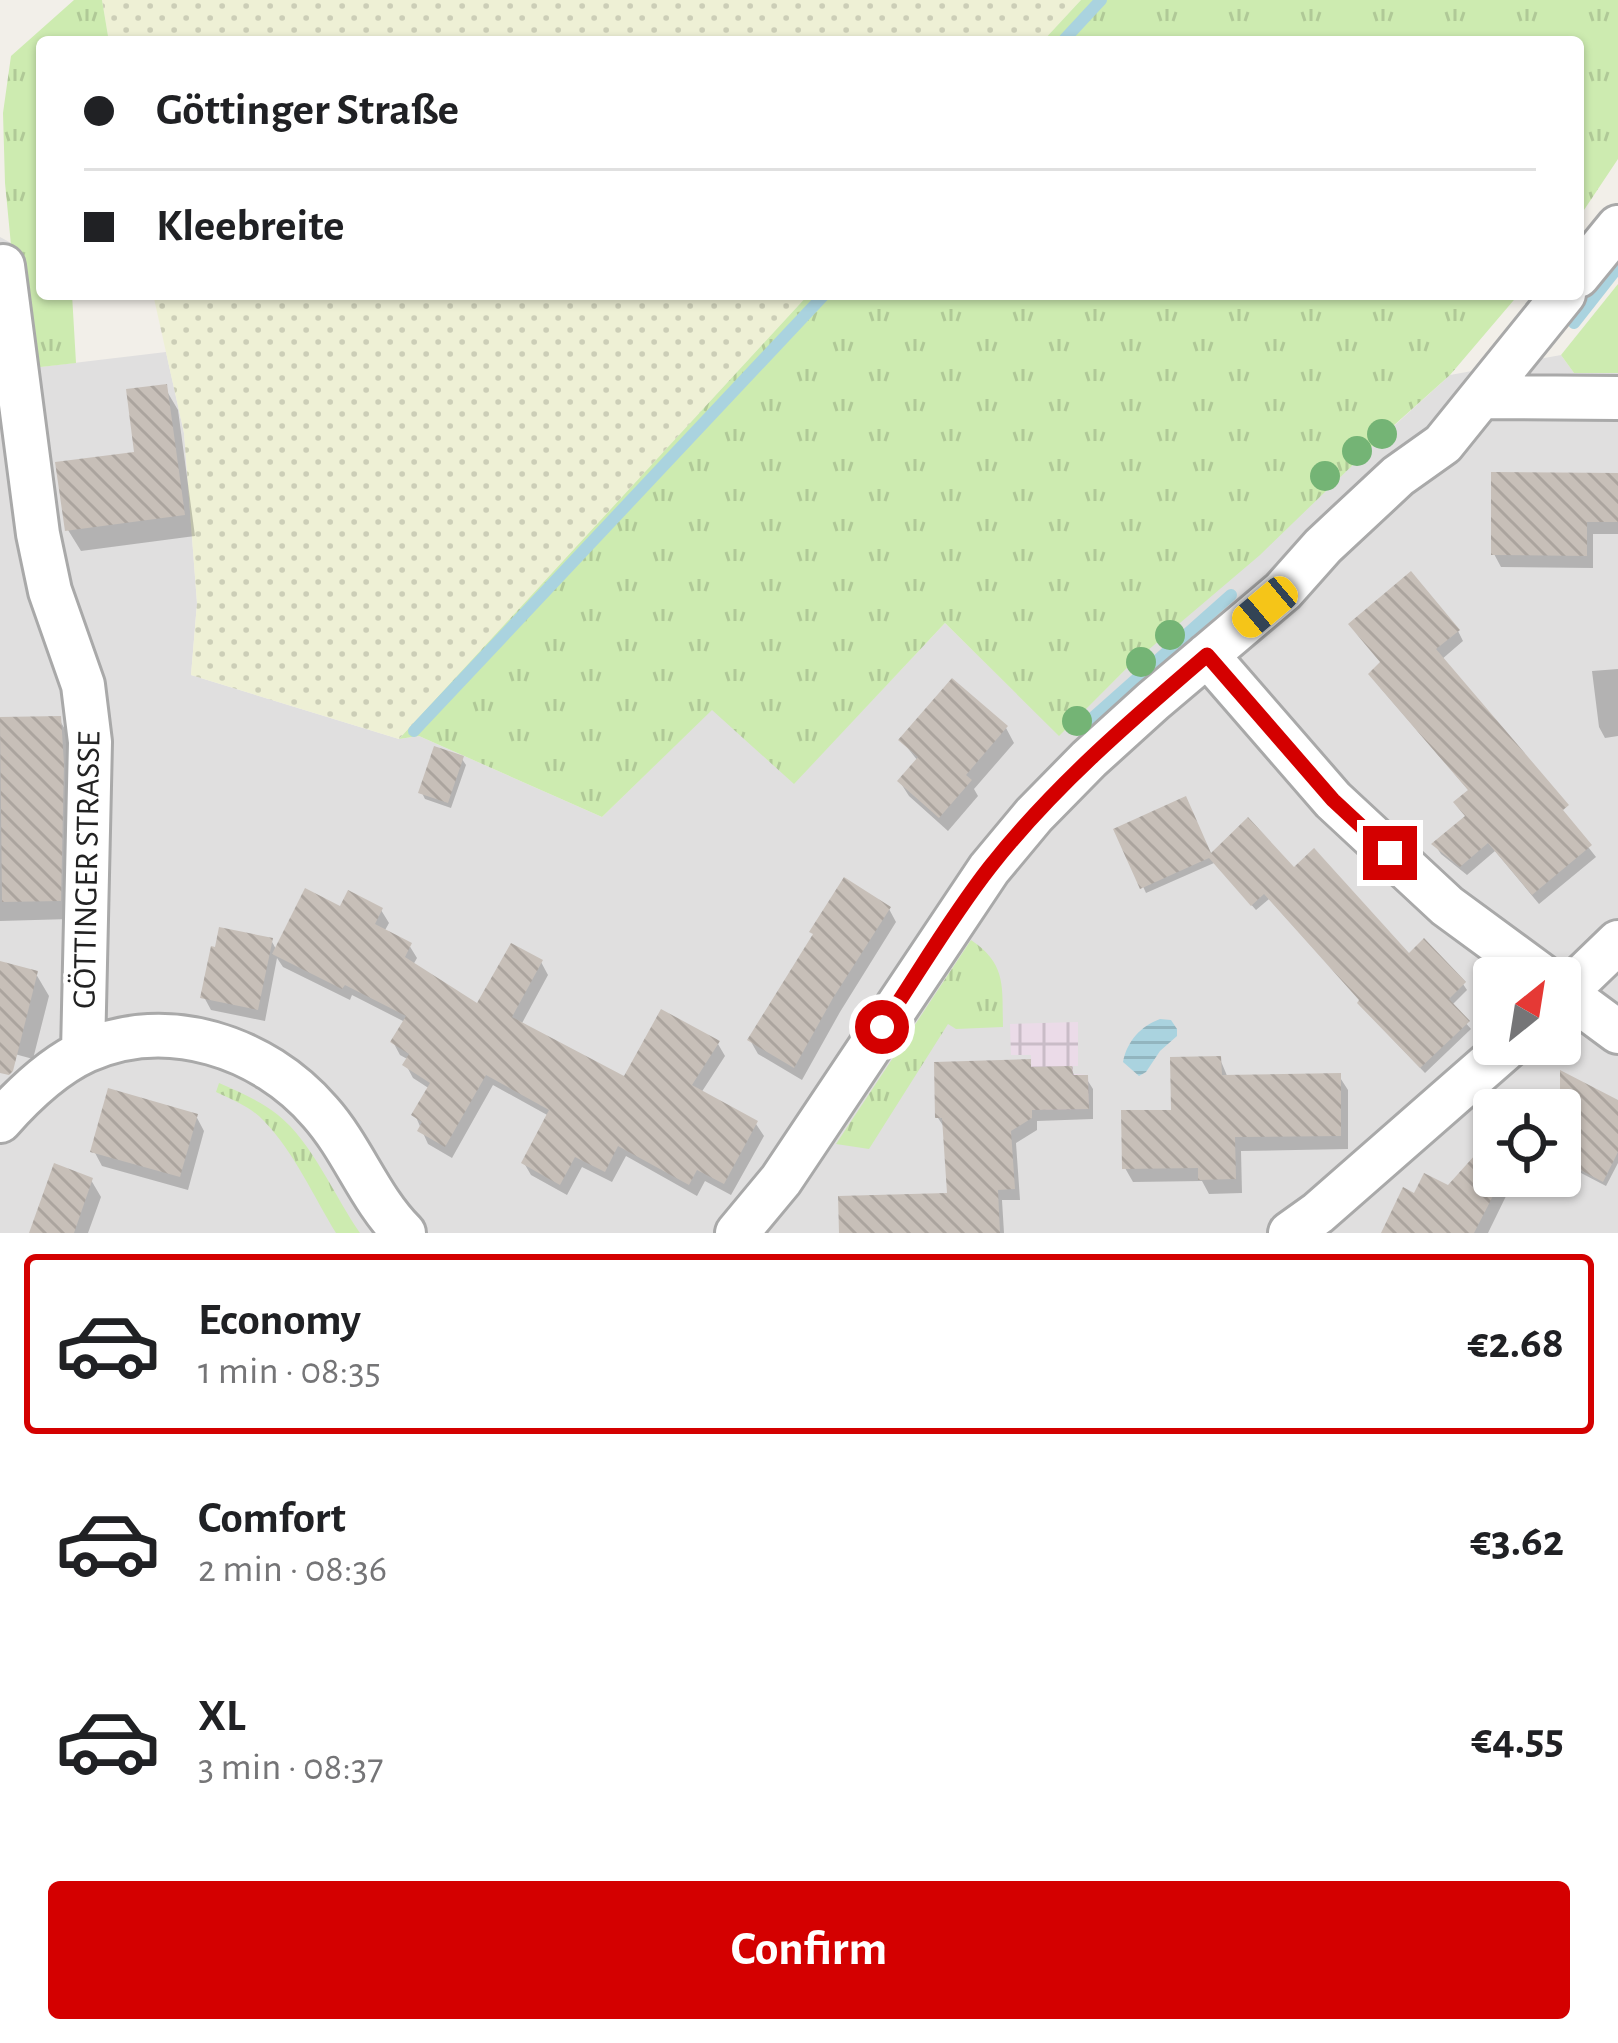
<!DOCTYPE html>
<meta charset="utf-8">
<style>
:root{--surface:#fff;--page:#f6f6f6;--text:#202124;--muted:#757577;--line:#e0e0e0;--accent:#d40000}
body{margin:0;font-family:"Alegreya Sans",sans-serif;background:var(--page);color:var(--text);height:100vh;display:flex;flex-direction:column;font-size:45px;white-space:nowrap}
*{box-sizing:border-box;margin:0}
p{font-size:39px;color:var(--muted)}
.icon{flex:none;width:66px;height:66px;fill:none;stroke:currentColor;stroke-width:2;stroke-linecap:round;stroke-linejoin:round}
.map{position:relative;height:1233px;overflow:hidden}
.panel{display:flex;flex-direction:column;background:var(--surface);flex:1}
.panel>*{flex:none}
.banner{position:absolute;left:36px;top:36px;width:1548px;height:264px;border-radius:12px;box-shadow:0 3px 9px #0004;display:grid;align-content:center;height:264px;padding:0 48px;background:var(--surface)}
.needle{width:78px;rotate:30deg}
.tools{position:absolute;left:1473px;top:957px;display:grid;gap:24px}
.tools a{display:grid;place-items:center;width:108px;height:108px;border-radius:12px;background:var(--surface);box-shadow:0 3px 9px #0004;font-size:60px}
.end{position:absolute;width:54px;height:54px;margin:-27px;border:15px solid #d40000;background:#fff;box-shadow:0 0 0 6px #fff}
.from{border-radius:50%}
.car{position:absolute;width:36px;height:72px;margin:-36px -18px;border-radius:15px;box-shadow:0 0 9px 3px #0007;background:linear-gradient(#f5c518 24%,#345 0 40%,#f5c518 0 76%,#345 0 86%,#f5c518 0)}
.banner b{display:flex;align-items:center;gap:42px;height:114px;font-size:45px}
.banner b+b{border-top:3px solid var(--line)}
.banner i{width:30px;height:30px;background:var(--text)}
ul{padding:21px 0 0;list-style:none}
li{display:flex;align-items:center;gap:36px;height:180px;margin:0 24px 18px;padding:0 24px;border:6px solid transparent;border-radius:12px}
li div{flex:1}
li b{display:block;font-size:45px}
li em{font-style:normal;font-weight:700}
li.selected{border-color:var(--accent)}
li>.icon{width:108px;height:108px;stroke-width:1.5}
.cta{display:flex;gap:24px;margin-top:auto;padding:24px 48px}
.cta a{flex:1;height:138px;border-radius:12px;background:var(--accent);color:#fff;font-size:48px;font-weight:700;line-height:138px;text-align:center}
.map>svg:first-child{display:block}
</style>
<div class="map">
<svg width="1618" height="1233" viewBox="0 0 1618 1233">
<defs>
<pattern id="industrial-grid" width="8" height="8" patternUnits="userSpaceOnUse" patternTransform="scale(3)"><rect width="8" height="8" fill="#ebdbe8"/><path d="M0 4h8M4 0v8" fill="none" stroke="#c9bcc7"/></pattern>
<pattern id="farmland-dots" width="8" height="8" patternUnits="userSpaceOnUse" patternTransform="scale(3)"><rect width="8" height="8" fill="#eef0d5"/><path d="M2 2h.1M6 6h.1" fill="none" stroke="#ccceb7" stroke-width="1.8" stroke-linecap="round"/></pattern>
<pattern id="grass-tufts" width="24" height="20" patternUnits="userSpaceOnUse" patternTransform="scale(3)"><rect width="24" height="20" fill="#cdebb0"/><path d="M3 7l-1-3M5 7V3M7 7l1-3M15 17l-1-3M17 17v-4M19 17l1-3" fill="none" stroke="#b0c997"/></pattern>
<pattern id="water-rules" width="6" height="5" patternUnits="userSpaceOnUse" patternTransform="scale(3)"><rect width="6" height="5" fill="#aad3df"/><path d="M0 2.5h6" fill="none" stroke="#92b5bf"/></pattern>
<pattern id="building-back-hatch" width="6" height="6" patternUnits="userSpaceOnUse" patternTransform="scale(3)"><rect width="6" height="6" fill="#c7bfb8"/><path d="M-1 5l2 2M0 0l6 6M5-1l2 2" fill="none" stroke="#aba49e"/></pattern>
</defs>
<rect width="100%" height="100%" fill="#f2efe9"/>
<path fill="#e0dfdf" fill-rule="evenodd" d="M 0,237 L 11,243 L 23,369 L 166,352 L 184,433 L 197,603 L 191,675 L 399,739 L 419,736 L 602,817 L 712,709 L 794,783 L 945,623 L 1059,735 L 1127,668 L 1450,375 L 1561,355 L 1574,373 L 1618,373 L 1618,1233 L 0,1233 ZM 1494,978 L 1560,978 L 1560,1044 L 1494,1044 ZM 1494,1110 L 1560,1110 L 1560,1176 L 1494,1176 Z"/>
<path fill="url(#industrial-grid)" d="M 1078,1022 L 1078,1066 L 1073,1066 L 1073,1074 L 1088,1075 L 1089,1109 L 1032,1110 L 1031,1055 L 1011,1055 L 1010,1024 Z"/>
<path fill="url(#farmland-dots)" d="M 102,0 L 1081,0 L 1042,42 L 109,42 Z
M 153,294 L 809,294 L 399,739 L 191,675 L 197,603 L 184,433 Z"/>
<path fill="url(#grass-tufts)" d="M 74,0 L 102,0 L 109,42 L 42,42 L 42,294 L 72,294 L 76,363 L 23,369 L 5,183 L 3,113 L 11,56 Z
M 1081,0 L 1618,0 L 1618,159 L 1578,219 L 1578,42 L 1042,42 Z
M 809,294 L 1519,294 L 1450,375 L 1392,427 L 1260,555 L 1127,668 L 1059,736 L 945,623 L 794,784 L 712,710 L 602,817 L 419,736 L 399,739 Z
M 971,940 C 1007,964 1002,987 1003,1027 L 956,1029 L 948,1024 L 869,1149 L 836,1144 Z
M 219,1083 C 239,1092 261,1101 278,1115 C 312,1142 335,1197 360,1233 L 336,1233 C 314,1197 294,1152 264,1121 C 251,1107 233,1100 216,1092 Z"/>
<path fill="#cdebb0" d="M 1618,284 L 1618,373 L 1574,373 L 1561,355 Z"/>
<path fill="url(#water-rules)" d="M 1160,1019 L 1171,1020 L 1177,1029 L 1177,1036 L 1160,1051 L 1146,1072 L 1139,1076 L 1123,1062 C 1127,1041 1141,1026 1160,1019 Z"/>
<path fill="#0003" d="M 165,388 L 178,410 L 195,536 L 81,551 L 68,530 L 138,454 Z
M 1618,476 L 1618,534 L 1593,534 L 1593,568 L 1501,567 L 1494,554 Z
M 1458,631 L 1463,641 L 1441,660 L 1596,857 L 1539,904 L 1495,851 L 1467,875 L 1441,854 L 1435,845 L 1467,818 L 1470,792 L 1378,685 Z
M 1618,669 L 1618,736 L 1605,738 L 1599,727 L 1592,671 Z
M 59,719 L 70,738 L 70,919 L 0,921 L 0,720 Z
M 1006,728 L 1014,743 L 974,789 L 978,796 L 948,831 L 909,796 L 900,782 L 918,761 L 902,741 Z
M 462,759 L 466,765 L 451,808 L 425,799 L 422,793 Z
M 1117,830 L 1211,857 L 1294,872 L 1408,957 L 1463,984 L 1467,990 L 1451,1006 L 1471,1029 L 1425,1073 L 1364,1009 L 1362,1002 L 1269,899 L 1256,910 L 1214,863 L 1146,893 Z
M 889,909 L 896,922 L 840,1012 L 802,1080 L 758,1054 L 750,1040 Z
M 342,910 L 381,910 L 389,923 L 384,932 L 409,945 L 417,958 L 413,965 L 479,1007 L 541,962 L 548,975 L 521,1025 L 625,1080 L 718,1044 L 725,1056 L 701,1093 L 756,1124 L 764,1136 L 731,1195 L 705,1181 L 697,1196 L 626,1156 L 612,1182 L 582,1167 L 567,1195 L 531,1175 L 524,1163 L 549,1116 L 493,1085 L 452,1158 L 428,1144 L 415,1115 L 430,1089 L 413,1078 L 406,1065 L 409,1060 L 400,1055 L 393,1042 L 405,1022 L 352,995 L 350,1000 L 283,967 L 277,958 L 265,1021 L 211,1010 L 204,997 L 218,951 L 271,940 L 277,951 Z
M 0,964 L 36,974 L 49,996 L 33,1059 L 0,1050 Z
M 1220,1059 L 1228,1078 L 1339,1076 L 1348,1090 L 1348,1149 L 1241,1151 L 1242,1193 L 1209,1194 L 1202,1181 L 1133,1182 L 1125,1168 Z
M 1029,1063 L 1033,1070 L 1071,1069 L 1076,1078 L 1086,1078 L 1093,1089 L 1093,1119 L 1037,1121 L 1037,1130 L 1016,1143 L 1020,1200 L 1002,1200 L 1004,1233 L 842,1233 L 950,1196 L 946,1130 L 938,1118 Z
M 1570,1078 L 1618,1104 L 1618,1163 L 1606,1186 L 1560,1162 L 1560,1110 L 1553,1110 Z
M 196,1116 L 204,1131 L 188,1190 L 102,1166 L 94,1151 Z
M 1494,1157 L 1494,1176 L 1512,1176 L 1516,1184 L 1507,1194 L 1488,1233 L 1392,1233 L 1448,1188 Z
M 91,1180 L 101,1197 L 88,1233 L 32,1233 Z"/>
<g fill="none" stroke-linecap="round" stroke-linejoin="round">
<path stroke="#aad3df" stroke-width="12" d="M 1062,42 L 1101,0
M 1574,323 L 1618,267
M 1088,722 L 1231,595
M 414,731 L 825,294"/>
</g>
<path fill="url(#building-back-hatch)" d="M 167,384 L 185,515 L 65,531 L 55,462 L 134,452 L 126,389 Z
M 1491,472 L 1618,473 L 1618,522 L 1587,522 L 1587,556 L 1491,555 Z
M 1411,571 L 1460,630 L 1436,649 L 1569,805 L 1563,810 L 1592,845 L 1532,895 L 1488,843 L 1460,867 L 1431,844 L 1465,816 L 1453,802 L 1468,790 L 1368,674 L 1380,662 L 1348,624 Z
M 952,678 L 1008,726 L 966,775 L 972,780 L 939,818 L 897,781 L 918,757 L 898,740 Z
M 61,716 L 64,764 L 61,901 L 2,902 L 0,717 Z
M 434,746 L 464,756 L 448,803 L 418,793 Z
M 1186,796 L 1211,853 L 1248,817 L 1294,867 L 1314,848 L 1409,953 L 1424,938 L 1466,982 L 1449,999 L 1470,1021 L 1420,1068 L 1357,1003 L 1359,1000 L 1264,894 L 1251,906 L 1209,858 L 1140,889 L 1113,829 Z
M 844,877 L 891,907 L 833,998 L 794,1068 L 747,1040 L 813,934 L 809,932 Z
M 305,888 L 340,906 L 348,890 L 383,908 L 375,924 L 412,943 L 405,957 L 477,1003 L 511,943 L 543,960 L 512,1017 L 624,1076 L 661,1009 L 720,1041 L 692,1085 L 758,1121 L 724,1184 L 697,1170 L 689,1185 L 618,1146 L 605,1172 L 575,1157 L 560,1185 L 521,1163 L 549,1110 L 486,1075 L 445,1147 L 417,1131 L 422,1122 L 411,1115 L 430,1083 L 402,1065 L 409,1054 L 390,1042 L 406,1016 L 345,985 L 342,989 L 272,954 Z
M 219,927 L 273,938 L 258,1010 L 200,998 L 211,946 L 215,947 Z
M 0,961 L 38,971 L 13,1071 L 9,1075 L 0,1073 Z
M 1221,1056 L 1222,1075 L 1341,1073 L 1341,1136 L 1235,1137 L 1236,1179 L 1198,1180 L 1198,1168 L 1122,1169 L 1121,1110 L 1171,1110 L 1170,1057 Z
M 1031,1059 L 1031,1067 L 1072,1066 L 1073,1075 L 1088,1075 L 1089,1109 L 1032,1110 L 1032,1118 L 1011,1131 L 1015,1189 L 998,1190 L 1000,1233 L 839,1233 L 838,1196 L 947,1193 L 942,1118 L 935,1118 L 934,1062 Z
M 1560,1070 L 1618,1100 L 1618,1152 L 1603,1182 L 1560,1159 Z
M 108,1088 L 198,1114 L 180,1177 L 90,1152 Z
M 1494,1134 L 1494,1194 L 1474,1233 L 1381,1233 L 1403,1187 L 1414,1193 L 1424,1173 L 1448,1185 Z
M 54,1163 L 93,1178 L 74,1233 L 29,1233 Z"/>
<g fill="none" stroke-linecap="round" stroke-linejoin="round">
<g stroke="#a9a9a9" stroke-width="48">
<path id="minor" d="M 3,266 L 38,534 L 50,591 L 83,685 L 90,742 L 83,1052
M 1578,276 L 1618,227
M 1481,397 L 1618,398
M 1207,655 L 1333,800 L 1447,906 L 1545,978
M 1560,989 L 1618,1032
M 1560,998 L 1618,942
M 0,1121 C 24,1094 53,1066 86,1051 C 167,1015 263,1046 320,1112 C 353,1149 369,1198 404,1233
M 737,1233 L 781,1180 L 989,869 L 1034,815 L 1089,759 L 1153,701 L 1283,591 L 1323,546 L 1398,476 L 1443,444 L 1564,294
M 1290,1233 L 1318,1213 L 1511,1044"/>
</g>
<use href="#minor" stroke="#fff" stroke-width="42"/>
</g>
<g fill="#74b475">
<circle cx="1382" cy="434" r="15"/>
<circle cx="1357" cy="451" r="15"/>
<circle cx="1325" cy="476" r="15"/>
<circle cx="1170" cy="635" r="15"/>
<circle cx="1141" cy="662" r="15"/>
<circle cx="1077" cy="721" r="15"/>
</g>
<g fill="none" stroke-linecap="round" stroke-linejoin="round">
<path stroke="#d40000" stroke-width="15" d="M 882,1027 C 918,974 950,918 990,867 C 1053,787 1130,721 1207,655 L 1333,800 L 1390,853"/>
</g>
<g text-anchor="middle" stroke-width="9" stroke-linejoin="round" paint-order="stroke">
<g font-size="33" fill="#222" stroke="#fff">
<text transform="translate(85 870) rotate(-89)" y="12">GÖTTINGER STRASSE</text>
</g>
</g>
</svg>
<div class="tools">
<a><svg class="needle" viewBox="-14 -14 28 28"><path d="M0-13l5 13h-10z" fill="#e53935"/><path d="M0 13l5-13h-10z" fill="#757577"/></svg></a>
<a><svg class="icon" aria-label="locate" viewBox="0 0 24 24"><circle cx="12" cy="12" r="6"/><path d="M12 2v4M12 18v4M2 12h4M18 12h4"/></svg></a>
</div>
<i class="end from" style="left:882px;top:1027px"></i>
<i class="end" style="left:1390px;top:853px"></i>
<i class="car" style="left:1265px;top:607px;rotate:230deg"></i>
<div class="banner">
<b><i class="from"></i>Göttinger Straße</b>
<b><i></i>Kleebreite</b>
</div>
</div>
<section class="panel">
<ul>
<li class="selected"><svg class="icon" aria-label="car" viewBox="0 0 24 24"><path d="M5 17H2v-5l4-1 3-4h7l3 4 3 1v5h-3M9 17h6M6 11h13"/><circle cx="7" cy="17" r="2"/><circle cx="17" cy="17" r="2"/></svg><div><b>Economy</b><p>1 min · 08:35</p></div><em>€2.68</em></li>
<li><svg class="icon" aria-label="car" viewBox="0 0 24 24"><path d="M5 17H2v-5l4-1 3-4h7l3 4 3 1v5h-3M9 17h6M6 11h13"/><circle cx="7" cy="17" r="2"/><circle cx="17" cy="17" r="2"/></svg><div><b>Comfort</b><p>2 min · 08:36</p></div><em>€3.62</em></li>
<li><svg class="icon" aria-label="car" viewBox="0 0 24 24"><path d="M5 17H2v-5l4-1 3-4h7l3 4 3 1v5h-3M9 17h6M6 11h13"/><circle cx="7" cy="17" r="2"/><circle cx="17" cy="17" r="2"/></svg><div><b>XL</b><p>3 min · 08:37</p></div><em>€4.55</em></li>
</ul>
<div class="cta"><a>Confirm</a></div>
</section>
